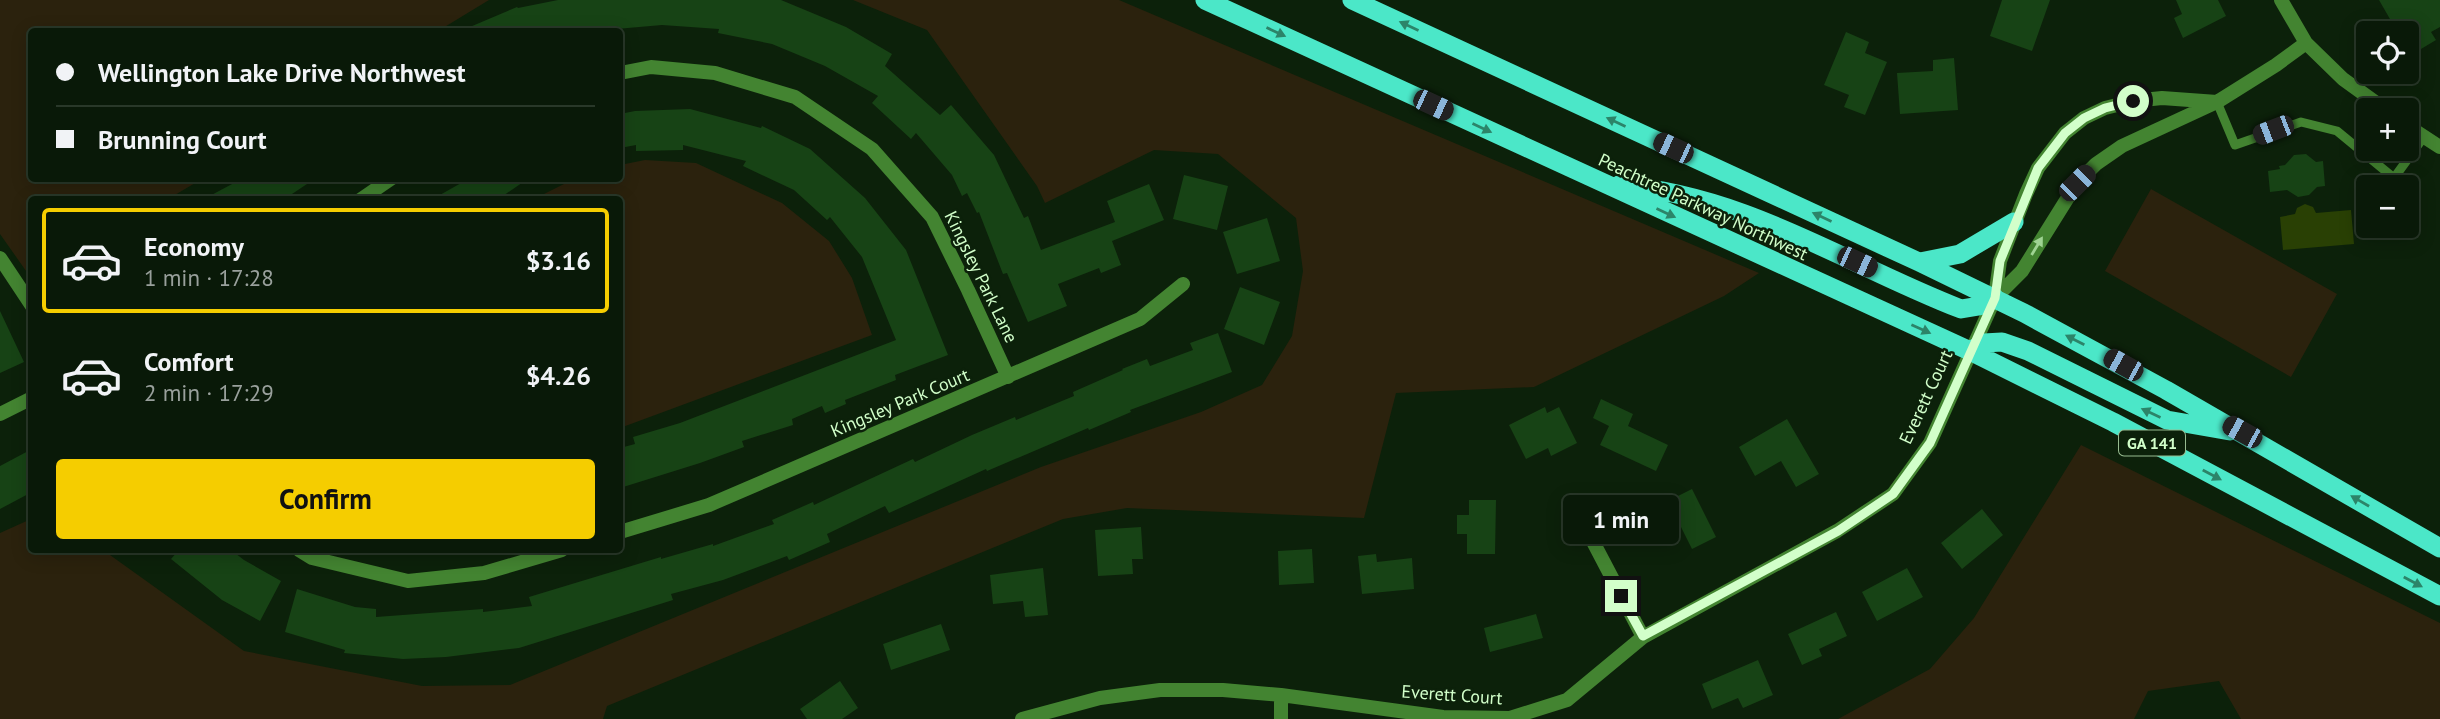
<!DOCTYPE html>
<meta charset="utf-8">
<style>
:root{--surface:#091908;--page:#172616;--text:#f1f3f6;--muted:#99a09c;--line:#293829;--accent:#f5cd00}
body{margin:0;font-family:"PT Sans",sans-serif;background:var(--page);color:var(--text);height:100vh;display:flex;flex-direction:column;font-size:26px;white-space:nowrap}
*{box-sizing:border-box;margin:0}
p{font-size:23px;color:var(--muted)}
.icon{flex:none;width:38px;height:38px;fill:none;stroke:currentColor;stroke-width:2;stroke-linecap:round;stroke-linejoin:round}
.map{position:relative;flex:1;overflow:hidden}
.drawer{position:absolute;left:28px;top:196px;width:595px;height:357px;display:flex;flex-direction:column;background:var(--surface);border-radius:7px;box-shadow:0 4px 18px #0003,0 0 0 2px var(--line)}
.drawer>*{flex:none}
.guide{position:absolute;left:28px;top:28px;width:595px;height:154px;border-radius:7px;box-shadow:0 4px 18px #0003,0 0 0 2px var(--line);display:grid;align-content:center;height:154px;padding:0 28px;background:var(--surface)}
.tools{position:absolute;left:2356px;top:21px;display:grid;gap:14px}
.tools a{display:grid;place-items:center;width:63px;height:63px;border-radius:7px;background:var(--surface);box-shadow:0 4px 18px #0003,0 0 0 2px var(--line);font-size:35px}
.end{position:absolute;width:32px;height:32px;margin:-16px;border:9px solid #d2ffca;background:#111;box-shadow:0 0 0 4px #111}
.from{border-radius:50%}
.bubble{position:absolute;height:49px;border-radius:7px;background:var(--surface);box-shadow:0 4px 18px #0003,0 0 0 2px var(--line);font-size:23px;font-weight:800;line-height:49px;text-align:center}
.car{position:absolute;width:21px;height:42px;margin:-21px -10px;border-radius:9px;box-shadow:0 0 5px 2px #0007;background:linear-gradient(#222 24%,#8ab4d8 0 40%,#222 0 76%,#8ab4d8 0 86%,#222 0)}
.guide b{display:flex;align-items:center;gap:24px;height:66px;font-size:26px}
.guide b+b{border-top:2px solid var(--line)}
.guide i{width:18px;height:18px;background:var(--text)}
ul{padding:12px 0 0;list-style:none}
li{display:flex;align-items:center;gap:21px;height:105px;margin:0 14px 10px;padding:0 14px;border:4px solid transparent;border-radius:7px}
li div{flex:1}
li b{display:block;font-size:26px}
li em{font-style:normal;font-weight:800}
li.current{border-color:var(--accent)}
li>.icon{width:63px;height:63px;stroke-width:1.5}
.action{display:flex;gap:14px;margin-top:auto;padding:14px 28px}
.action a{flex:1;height:80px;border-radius:7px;background:var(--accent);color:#111;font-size:28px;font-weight:800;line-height:80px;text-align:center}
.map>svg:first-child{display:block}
</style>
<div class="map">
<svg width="2440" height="719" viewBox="0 0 2440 719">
<rect width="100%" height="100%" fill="#0c210a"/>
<path fill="#2b220d" d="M 0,0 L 489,0 L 438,31 L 32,32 L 32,178 L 202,179 L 168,199 L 32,200 L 31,278 L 0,234 Z
M 853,0 L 1119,0 L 1759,273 L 1724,296 L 1534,387 L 1396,393 L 1364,518 L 1127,508 L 1063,519 L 607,706 L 603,719 L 0,719 L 0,533 L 31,519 L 32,550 L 103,550 L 244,651 L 422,686 L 510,685 L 1041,467 L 1201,412 L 1262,385 L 1292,336 L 1303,271 L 1296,218 L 1218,154 L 1154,150 L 1045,203 L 1037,186 L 927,30 Z
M 645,160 L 696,163 L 782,203 L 829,241 L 852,278 L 872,335 L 620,428 L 620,200 L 534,199 L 574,179 L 620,178 L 620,165 Z
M 2151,189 L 2337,294 L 2291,377 L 2105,271 Z
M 2081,445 L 2440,623 L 2440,719 L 2241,719 L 2219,681 L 2148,691 L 2134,719 L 1838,719 L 1930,669 L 1974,618 Z"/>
<path fill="#294004" d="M 2305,204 L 2313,207 L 2316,213 L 2351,210 L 2354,244 L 2283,250 L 2280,217 L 2295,214 L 2297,208 Z"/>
<path fill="#174315" d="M 558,0 L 781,0 L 846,27 L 892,54 L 885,66 L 940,115 L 951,105 L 994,155 L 1024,218 L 1028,216 L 1041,250 L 1115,222 L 1107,201 L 1149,184 L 1164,220 L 1112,241 L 1121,265 L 1101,273 L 1099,268 L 1058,284 L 1067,306 L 1028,322 L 1007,273 L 1003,274 L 979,212 L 977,213 L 967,193 L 962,196 L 952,175 L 916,133 L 911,139 L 872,103 L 878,96 L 825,66 L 772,44 L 718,33 L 719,29 L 662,25 L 582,32 L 458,32 L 517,7 L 518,8 Z
M 2002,0 L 2050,0 L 2032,51 L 1990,36 Z
M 2176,0 L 2218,0 L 2226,16 L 2183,38 L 2174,18 L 2182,14 Z
M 2379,0 L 2440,0 L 2440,27 L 2431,32 L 2436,40 L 2406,58 L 2406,33 L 2398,33 Z
M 1846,32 L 1869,42 L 1865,53 L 1887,62 L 1865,115 L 1844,107 L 1849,95 L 1824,85 Z
M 1954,58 L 1958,110 L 1900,114 L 1897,73 L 1933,71 L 1933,60 Z
M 690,109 L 761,128 L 762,126 L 810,149 L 865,198 L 906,250 L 948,355 L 895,375 L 896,380 L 845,400 L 846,404 L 825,413 L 822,406 L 792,419 L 793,425 L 742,441 L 744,447 L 700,463 L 620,488 L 620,448 L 635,444 L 633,437 L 680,423 L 896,340 L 862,257 L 830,217 L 827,220 L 794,190 L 743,166 L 746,161 L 683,145 L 683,150 L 636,151 L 636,145 L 620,148 L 620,114 L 635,111 Z
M 2306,154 L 2316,162 L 2323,161 L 2325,186 L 2317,187 L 2309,195 L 2298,197 L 2287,190 L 2270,192 L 2268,171 L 2280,169 L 2279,166 L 2285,165 L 2294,155 Z
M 1184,175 L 1228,186 L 1217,230 L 1173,219 Z
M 232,178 L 316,178 L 283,200 L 202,200 L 234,183 Z
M 470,178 L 529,178 L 497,200 L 431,200 Z
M 1267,218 L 1280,261 L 1237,274 L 1223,232 Z
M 1240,287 L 1280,302 L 1264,345 L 1224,329 Z
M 0,311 L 24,362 L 0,373 Z
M 1218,333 L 1232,372 L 1130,410 L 1131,412 L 1089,430 L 1088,428 L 987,471 L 986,469 L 889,513 L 885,506 L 827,534 L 830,542 L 789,560 L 787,556 L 723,580 L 671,594 L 673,600 L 519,648 L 446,657 L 403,659 L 344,653 L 345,650 L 285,632 L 297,589 L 355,607 L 376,609 L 376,617 L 483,609 L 483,612 L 532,606 L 529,597 L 661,557 L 661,559 L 713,544 L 713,546 L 774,524 L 772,520 L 813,502 L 814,505 L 913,459 L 915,462 L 972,435 L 1015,417 L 1016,420 L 1074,396 L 1073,392 L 1123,370 L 1122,369 L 1147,359 L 1150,366 L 1193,350 L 1190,343 Z
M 1601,399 L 1633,414 L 1628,426 L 1668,445 L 1656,471 L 1600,445 L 1609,426 L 1593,418 Z
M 1545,407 L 1547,413 L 1559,407 L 1577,443 L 1551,456 L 1548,448 L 1526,459 L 1509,425 Z
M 1787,419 L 1819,474 L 1796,487 L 1781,461 L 1755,476 L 1739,447 Z
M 32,449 L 32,492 L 0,509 L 0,466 Z
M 1692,489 L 1716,537 L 1692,549 L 1668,501 Z
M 1469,500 L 1496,500 L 1495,554 L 1467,554 L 1467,534 L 1457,534 L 1457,515 L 1469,515 Z
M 1982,509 L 2003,535 L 1962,569 L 1941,543 Z
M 1141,527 L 1143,559 L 1132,559 L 1133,574 L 1098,576 L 1095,530 Z
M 1312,549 L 1314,583 L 1279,585 L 1278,551 Z
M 179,550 L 231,550 L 244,560 L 281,581 L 260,621 L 222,600 L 171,559 Z
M 1376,554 L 1377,562 L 1412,558 L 1414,589 L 1362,594 L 1358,556 Z
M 1043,568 L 1048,615 L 1025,617 L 1023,601 L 993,604 L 990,575 Z
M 1907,568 L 1923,597 L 1877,621 L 1862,592 Z
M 1836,612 L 1847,636 L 1819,649 L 1822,656 L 1802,665 L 1788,634 Z
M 1536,614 L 1543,638 L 1490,652 L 1484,628 Z
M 941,624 L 950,650 L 891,670 L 883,644 Z
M 1758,660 L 1773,695 L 1743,708 L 1738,698 L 1712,709 L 1702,684 Z
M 840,681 L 858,708 L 842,719 L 807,719 L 800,709 Z"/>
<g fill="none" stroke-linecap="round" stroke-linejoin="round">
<path stroke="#438431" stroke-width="9" d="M 2217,102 L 2235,145 L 2301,122 L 2337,131 L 2394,178 L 2423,138"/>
<path stroke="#438431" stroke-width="14" d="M 2281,0 L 2306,43 L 2343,79 L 2386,110
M 620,73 L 651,67 L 715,73 L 795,97 L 872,149 L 932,217 L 968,290 L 1008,377
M 2406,125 L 2440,147
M 360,200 L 392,178
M 0,258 L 32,306
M 1995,298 L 2022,271 L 2077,183 L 2096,164 L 2122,146 L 2217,102 L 2276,65 L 2306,43
M 0,414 L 32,398
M 620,532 L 709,505 L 1140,319 L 1183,284
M 1589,534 L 1643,637
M 299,550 L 312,558 L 408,581 L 484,573 L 562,550
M 1022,719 L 1100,698 L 1160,690 L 1223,690 L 1281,695 L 1443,717 L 1510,718 L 1567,700 L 1643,637 L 1837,531 L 1893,494 L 1930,443 L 1995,298 L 2000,261 L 2026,194 L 2038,168 L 2065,133 L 2084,118 L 2105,108 L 2133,101 L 2162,98 L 2217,102
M 1281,719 L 1281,695"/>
<path stroke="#4be7c8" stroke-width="19" d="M 1205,0 L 1970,351 L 2113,422 L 2440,596
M 1352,0 L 1919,262 L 2024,313 L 2166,390 L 2440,548
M 1619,185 C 1748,196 1845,264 1961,309 L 1979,306 L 1995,298
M 1920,262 L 1960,254 L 2014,222
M 1970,351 L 1984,343 L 2002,342 L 2028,351 L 2167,420 L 2230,431"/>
</g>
<defs><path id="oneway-solid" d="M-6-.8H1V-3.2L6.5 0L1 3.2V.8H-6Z" transform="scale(1.75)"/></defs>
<g fill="#2c8469">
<use href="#oneway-solid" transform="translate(1409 26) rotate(-155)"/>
<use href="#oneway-solid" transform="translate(1276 32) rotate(25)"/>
<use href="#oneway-solid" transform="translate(1616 122) rotate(-155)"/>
<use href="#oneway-solid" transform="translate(1482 128) rotate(25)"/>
<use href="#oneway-solid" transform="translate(1666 213) rotate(25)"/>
<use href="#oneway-solid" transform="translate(1822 217) rotate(-155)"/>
<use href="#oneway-solid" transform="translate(1921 329) rotate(24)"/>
<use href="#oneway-solid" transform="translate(2075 340) rotate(-153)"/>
<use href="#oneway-solid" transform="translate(2151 413) rotate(-155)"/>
<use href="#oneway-solid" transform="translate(2212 475) rotate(28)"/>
<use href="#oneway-solid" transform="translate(2360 501) rotate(-150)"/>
<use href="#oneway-solid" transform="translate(2413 582) rotate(28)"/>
</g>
<use fill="#a0d494" href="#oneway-solid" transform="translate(2037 246) rotate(-59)"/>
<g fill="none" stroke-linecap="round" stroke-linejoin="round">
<path stroke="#d2ffca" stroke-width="9" d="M 1621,596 L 1643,636 L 1838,531 L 1893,494 L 1930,443 L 1995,298 L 2000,261 L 2038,168 L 2065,133 L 2084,118 L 2105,108 L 2133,101"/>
</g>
<g text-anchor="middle" stroke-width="5" stroke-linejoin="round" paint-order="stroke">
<rect fill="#0c210a" stroke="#97bc90" stroke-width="2" x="2119" y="430.5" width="66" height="25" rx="5"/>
<g font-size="16" font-weight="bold" fill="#d2ffca">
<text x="2152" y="449">GA 141</text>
</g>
<g font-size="18" fill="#d2ffca" stroke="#0c210a">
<text transform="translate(1703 207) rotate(25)" y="6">Peachtree Parkway Northwest</text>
<text transform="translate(981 277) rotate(64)" y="6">Kingsley Park Lane</text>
<text transform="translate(1926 397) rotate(-65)" y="6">Everett Court</text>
<text transform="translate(900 403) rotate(-23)" y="6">Kingsley Park Court</text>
<text transform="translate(1452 695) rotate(4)" y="6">Everett Court</text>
</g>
</g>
</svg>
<div class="tools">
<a><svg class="icon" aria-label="locate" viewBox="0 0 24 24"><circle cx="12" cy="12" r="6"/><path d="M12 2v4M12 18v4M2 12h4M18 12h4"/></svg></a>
<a>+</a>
<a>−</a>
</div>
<i class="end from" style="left:2133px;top:101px"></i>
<i class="end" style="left:1621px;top:596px"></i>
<div class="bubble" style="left:1563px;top:495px;width:116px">1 min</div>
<i class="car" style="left:1433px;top:105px;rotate:115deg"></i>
<i class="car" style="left:2273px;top:130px;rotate:249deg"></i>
<i class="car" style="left:1673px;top:148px;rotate:295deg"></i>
<i class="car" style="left:2077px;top:183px;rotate:45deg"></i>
<i class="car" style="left:1857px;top:262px;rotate:115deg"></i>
<i class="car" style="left:2123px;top:365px;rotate:299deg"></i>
<i class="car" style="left:2242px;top:432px;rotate:299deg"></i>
<div class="guide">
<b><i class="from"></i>Wellington Lake Drive Northwest</b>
<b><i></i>Brunning Court</b>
</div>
<section class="drawer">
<ul>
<li class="current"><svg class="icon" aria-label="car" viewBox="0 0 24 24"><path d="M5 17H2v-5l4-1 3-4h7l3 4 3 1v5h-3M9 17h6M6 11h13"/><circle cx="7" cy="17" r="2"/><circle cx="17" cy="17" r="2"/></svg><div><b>Economy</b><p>1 min · 17:28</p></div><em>$3.16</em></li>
<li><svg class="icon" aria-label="car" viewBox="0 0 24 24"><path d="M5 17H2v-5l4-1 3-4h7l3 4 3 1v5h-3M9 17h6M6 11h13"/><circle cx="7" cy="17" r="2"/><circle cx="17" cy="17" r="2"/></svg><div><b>Comfort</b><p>2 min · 17:29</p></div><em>$4.26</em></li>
</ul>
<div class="action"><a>Confirm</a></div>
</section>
</div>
